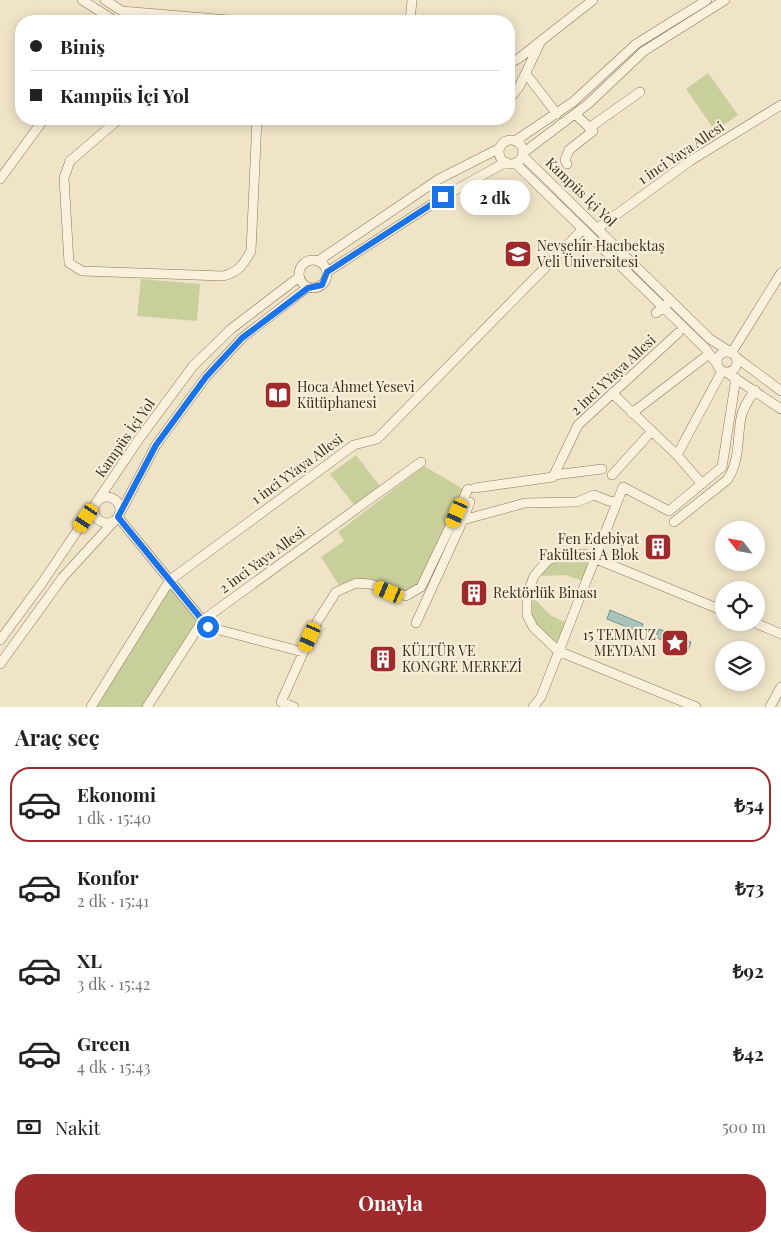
<!DOCTYPE html>
<html lang="tr">
<meta charset="utf-8">
<style>
:root{--surface:#fff;--page:#f6f6f6;--text:#222;--muted:#767676;--line:#e0e0e0;--accent:#9e2a2b}
body{margin:0;font-family:"Playfair Display",serif;background:var(--page);color:var(--text);height:100vh;display:flex;flex-direction:column;font-size:19px;white-space:nowrap}
*{box-sizing:border-box;margin:0}
p{font-size:16px;color:var(--muted)}
.icon{flex:none;width:28px;height:28px;fill:none;stroke:currentColor;stroke-width:2;stroke-linecap:round;stroke-linejoin:round}
.map{position:relative;height:707px;overflow:hidden}
.drawer{display:flex;flex-direction:column;background:var(--surface);flex:1}
.drawer>*{flex:none}
.top-card{position:absolute;left:15px;top:15px;width:500px;height:110px;border-radius:20px;box-shadow:0 2px 12px #0003;display:grid;align-content:center;height:110px;padding:0 15px;background:var(--surface)}
.needle{width:32px;rotate:301deg}
.buttons{position:absolute;left:715px;top:521px;display:grid;gap:10px}
.buttons a{display:grid;place-items:center;width:50px;height:50px;border-radius:50%;background:var(--surface);box-shadow:0 2px 12px #0003;font-size:25px}
.end{position:absolute;width:22px;height:22px;margin:-11px;border:6px solid #1a73e8;background:#fff;box-shadow:0 0 0 2px #fff}
.from{border-radius:50%}
.bubble{position:absolute;height:35px;border-radius:18px;background:var(--surface);box-shadow:0 2px 12px #0003;font-size:16px;font-weight:700;line-height:35px;text-align:center}
.car{position:absolute;width:15px;height:30px;margin:-15px -8px;border-radius:6px;box-shadow:0 0 4px 1px #0007;background:linear-gradient(#f5c518 24%,#345 0 40%,#f5c518 0 76%,#345 0 86%,#f5c518 0)}
.top-card b{display:flex;align-items:center;gap:18px;height:48px;font-size:19px}
.top-card b+b{border-top:1px solid var(--line)}
.top-card i{width:12px;height:12px;background:var(--text)}
ul{padding:0;list-style:none}
li{display:flex;align-items:center;gap:15px;height:75px;margin:0 10px 8px;padding:0 5px;border:2px solid transparent;border-radius:20px}
li div{flex:1}
li b{display:block;font-size:19px}
li em{font-style:normal;font-weight:700}
li.current{border-color:var(--accent)}
li>.icon{width:45px;height:45px;stroke-width:1.5}
h2{padding:0 15px;font-size:22px;line-height:60px}
.pay{display:flex;align-items:center;gap:12px;height:55px;padding:0 15px;font-size:19px}
.pay p{margin-inline-start:auto}
.action{display:flex;gap:10px;margin-top:auto;padding:10px 15px}
.action a{flex:1;height:58px;border-radius:20px;background:var(--accent);color:#fff;font-size:20px;font-weight:700;line-height:58px;text-align:center}
.map>svg:first-child{display:block}
</style>
<div class="map">
<svg width="781" height="707" viewBox="0 0 781 707">
<rect width="100%" height="100%" fill="#f0e4c8"/>
<path fill="#c9cf9b" d="M 708,73 L 738,115 L 715,131 L 686,89 Z
M 141,279 L 200,284 L 197,321 L 137,316 Z
M 356,455 L 380,486 L 354,505 L 330,474 Z
M 424,466 L 465,490 L 421,584 C 387,605 374,569 339,585 L 321,557 L 344,541 L 338,532 Z
M 572,557 L 593,560 L 583,581 L 565,575 L 542,576 L 541,570 L 545,565 Z
M 170,580 L 203,620 L 147,707 L 91,707 Z
M 534,598 L 550,615 L 567,623 L 559,645 L 556,644 L 531,619 L 529,602 Z"/>
<path fill="#a9c4bc" stroke="#6f938a" d="M 610,610 L 643,624 L 640,632 L 607,619 Z
M 659,629 L 691,642 L 688,651 L 655,637 Z"/>
<g fill="none" stroke-linecap="round" stroke-linejoin="round">
<g stroke="#8d765c" stroke-width="10">
<path id="minor" d="M 82,0 L 115,21
M 105,0 L 122,11 L 240,21
M 410,21 L 412,0
M 509,63 L 518,59 L 593,0
M 526,74 L 557,114
M 509,99 L 519,87 L 540,43
M 119,119 L 70,161 L 64,178 L 69,263 L 82,271 L 223,276 C 239,272 243,265 251,251 L 257,119
M 589,128 L 640,92
M499 152a12 12 0 1 1 24 0a12 12 0 1 1-24 0Z
M 515,141 L 573,102 L 636,44 L 707,0
M 523,153 L 588,104 L 644,51 L 725,0
M 523,156 L 710,339 L 729,351
M 515,163 L 705,348 L 717,364
M 567,164 L 565,160 L 569,150 L 593,131 L 575,114
M 0,179 L 44,119
M 598,228 L 690,161 L 781,105
M299 274a14 14 0 1 1 28 0a14 14 0 1 1-28 0Z
M 318,261 L 439,179 L 500,148
M 327,272 L 443,197 L 506,162
M 656,313 L 667,303
M717 362a10 10 0 1 1 20 0a10 10 0 1 1-20 0Z
M 732,352 L 781,273
M 737,358 L 781,391
M 726,372 L 781,409
M 612,393 L 677,455 L 702,484
M 632,413 L 709,354
M 677,455 L 722,371
M 554,475 L 602,469
M 612,475 L 652,431
M 475,488 L 553,477 L 578,425 L 678,333
M94 510a13 13 0 1 1 26 0a13 13 0 1 1-26 0Z
M 118,517 L 208,627 L 303,652
M 463,520 L 470,502
M 674,522 L 727,480 C 740,462 737,439 741,418 C 743,407 749,399 755,390
M 753,622 L 781,634
M 416,623 L 463,520 L 525,503 L 577,502 L 594,495 L 609,501 L 617,502
M 0,640 L 42,583 L 139,439 L 193,366 L 231,329 L 299,277
M 0,664 L 63,577 L 118,517 L 156,445 L 206,377 L 242,338 L 308,287
M 91,707 L 170,580 L 354,445 L 377,439 L 583,229
M 147,707 L 203,620 L 421,462
M 294,707 L 281,702 L 317,622 L 336,592 L 356,583 L 370,584 L 406,596 L 421,587 L 468,489
M 533,707 L 541,697 L 623,487 L 669,511 L 722,467 L 736,378
M 696,707 L 558,651 L 533,627 L 527,615 L 527,595 L 534,576 L 548,560 L 566,555 L 584,554 L 724,611
M 770,707 L 781,687"/>
</g>
<use href="#minor" stroke="#faf1dc" stroke-width="9"/>
</g>
<g fill="none" stroke-linecap="round" stroke-linejoin="round">
<path stroke="#1a73e8" stroke-width="6" d="M 208,627 L 118,517 L 156,445 L 206,377 L 242,338 L 308,288 L 322,285 L 327,272 L 443,197"/>
</g>
<defs>
<g id="university-square" transform="scale(1.4375)"><rect x="-9" y="-9" width="18" height="18" rx="4" fill="#9e2a2b" stroke="#f7eed8"/><path d="M0-5L7-2L0 1L-7-2ZM-4 1L0 2.5L4 1V4Q0 6-4 4Z" fill="#fff"/></g>
<g id="library-square" transform="scale(1.4375)"><rect x="-9" y="-9" width="18" height="18" rx="4" fill="#9e2a2b" stroke="#f7eed8"/><path d="M-6-4Q-3-5.5-.7-3.5V5Q-3 3-6 4ZM6-4Q3-5.5 .7-3.5V5Q3 3 6 4Z" fill="#fff"/></g>
<g id="building-square" transform="scale(1.4375)"><rect x="-9" y="-9" width="18" height="18" rx="4" fill="#9e2a2b" stroke="#f7eed8"/><path d="M-4-6H4V6H1V3H-1V6H-4ZM-2.5-4.3h1.7v1.8h-1.7ZM.8-4.3h1.7v1.8H.8ZM-2.5-1h1.7V.8h-1.7ZM.8-1h1.7V.8H.8Z" fill="#fff"/></g>
<g id="sight-square" transform="scale(1.4375)"><rect x="-9" y="-9" width="18" height="18" rx="4" fill="#9e2a2b" stroke="#f7eed8"/><path d="M0-6L1.8-2.2L6-1.7L2.9 1.2L3.7 5.4L0 3.3L-3.7 5.4L-2.9 1.2L-6-1.7L-1.8-2.2Z" fill="#fff"/></g>
</defs>
<g fill-rule="evenodd">
<use href="#university-square" x="518" y="254"/>
<use href="#library-square" x="278" y="395"/>
<use href="#building-square" x="658" y="547"/>
<use href="#building-square" x="474" y="593"/>
<use href="#sight-square" x="675" y="643"/>
<use href="#building-square" x="383" y="659"/>
</g>
<g text-anchor="middle" stroke-width="4.5" stroke-linejoin="round" paint-order="stroke">
<g font-size="14" fill="#3d2e20" stroke="#f7eed8">
<text transform="translate(681 153) rotate(-34)" y="5">1 inci Yaya Allesi</text>
<text transform="translate(581 192) rotate(44)" y="5">Kampüs İçi Yol</text>
<text transform="translate(613 375) rotate(-43)" y="5">2 inci YYaya Allesi</text>
<text transform="translate(125 438) rotate(-55)" y="5">Kampüs İçi Yol</text>
<text transform="translate(297 469) rotate(-36)" y="5">1 inci YYaya Allesi</text>
<text transform="translate(262 560) rotate(-36)" y="5">2 inci Yaya Allesi</text>
</g>
<g font-size="14" fill="#3d2e20" stroke="#f7eed8" text-anchor="start">
<text x="537" y="251">Nevşehir Hacıbektaş<tspan x="537" dy="16">Veli Üniversitesi</tspan></text>
<text x="297" y="392">Hoca Ahmet Yesevi<tspan x="297" dy="16">Kütüphanesi</tspan></text>
<text x="639" y="544" text-anchor="end">Fen Edebiyat<tspan x="639" dy="16">Fakültesi A Blok</tspan></text>
<text x="493" y="598">Rektörlük Binası</text>
<text x="656" y="640" text-anchor="end">15 TEMMUZ<tspan x="656" dy="16">MEYDANI</tspan></text>
<text x="402" y="656">KÜLTÜR VE<tspan x="402" dy="16">KONGRE MERKEZİ</tspan></text>
</g>
</g>
</svg>
<div class="buttons">
<a><svg class="needle" viewBox="-14 -14 28 28"><path d="M0-13l5 13h-10z" fill="#e53935"/><path d="M0 13l5-13h-10z" fill="#767676"/></svg></a>
<a><svg class="icon" aria-label="locate" viewBox="0 0 24 24"><circle cx="12" cy="12" r="6"/><path d="M12 2v4M12 18v4M2 12h4M18 12h4"/></svg></a>
<a><svg class="icon" aria-label="layers" viewBox="0 0 24 24"><path d="M12 4l9 5-9 5-9-5zM3 14l9 5 9-5"/></svg></a>
</div>
<i class="end from" style="left:208px;top:627px"></i>
<i class="end" style="left:443px;top:197px"></i>
<div class="bubble" style="left:460px;top:180px;width:70px">2 dk</div>
<i class="car" style="left:457px;top:513px;rotate:204deg"></i>
<i class="car" style="left:86px;top:518px;rotate:214deg"></i>
<i class="car" style="left:389px;top:592px;rotate:293deg"></i>
<i class="car" style="left:310px;top:637px;rotate:204deg"></i>
<div class="top-card">
<b><i class="from"></i>Biniş</b>
<b><i></i>Kampüs İçi Yol</b>
</div>
</div>
<section class="drawer">
<h2>Araç seç</h2>
<ul>
<li class="current"><svg class="icon" aria-label="car" viewBox="0 0 24 24"><path d="M5 17H2v-5l4-1 3-4h7l3 4 3 1v5h-3M9 17h6M6 11h13"/><circle cx="7" cy="17" r="2"/><circle cx="17" cy="17" r="2"/></svg><div><b>Ekonomi</b><p>1 dk · 15:40</p></div><em>₺54</em></li>
<li><svg class="icon" aria-label="car" viewBox="0 0 24 24"><path d="M5 17H2v-5l4-1 3-4h7l3 4 3 1v5h-3M9 17h6M6 11h13"/><circle cx="7" cy="17" r="2"/><circle cx="17" cy="17" r="2"/></svg><div><b>Konfor</b><p>2 dk · 15:41</p></div><em>₺73</em></li>
<li><svg class="icon" aria-label="car" viewBox="0 0 24 24"><path d="M5 17H2v-5l4-1 3-4h7l3 4 3 1v5h-3M9 17h6M6 11h13"/><circle cx="7" cy="17" r="2"/><circle cx="17" cy="17" r="2"/></svg><div><b>XL</b><p>3 dk · 15:42</p></div><em>₺92</em></li>
<li><svg class="icon" aria-label="car" viewBox="0 0 24 24"><path d="M5 17H2v-5l4-1 3-4h7l3 4 3 1v5h-3M9 17h6M6 11h13"/><circle cx="7" cy="17" r="2"/><circle cx="17" cy="17" r="2"/></svg><div><b>Green</b><p>4 dk · 15:43</p></div><em>₺42</em></li>
</ul>
<div class="pay"><svg class="icon" aria-label="cash" viewBox="0 0 24 24"><path d="M3 7h18v10H3z"/><circle cx="12" cy="12" r="2"/></svg>Nakit<p>500 m</p></div>
<div class="action"><a>Onayla</a></div>
</section>
